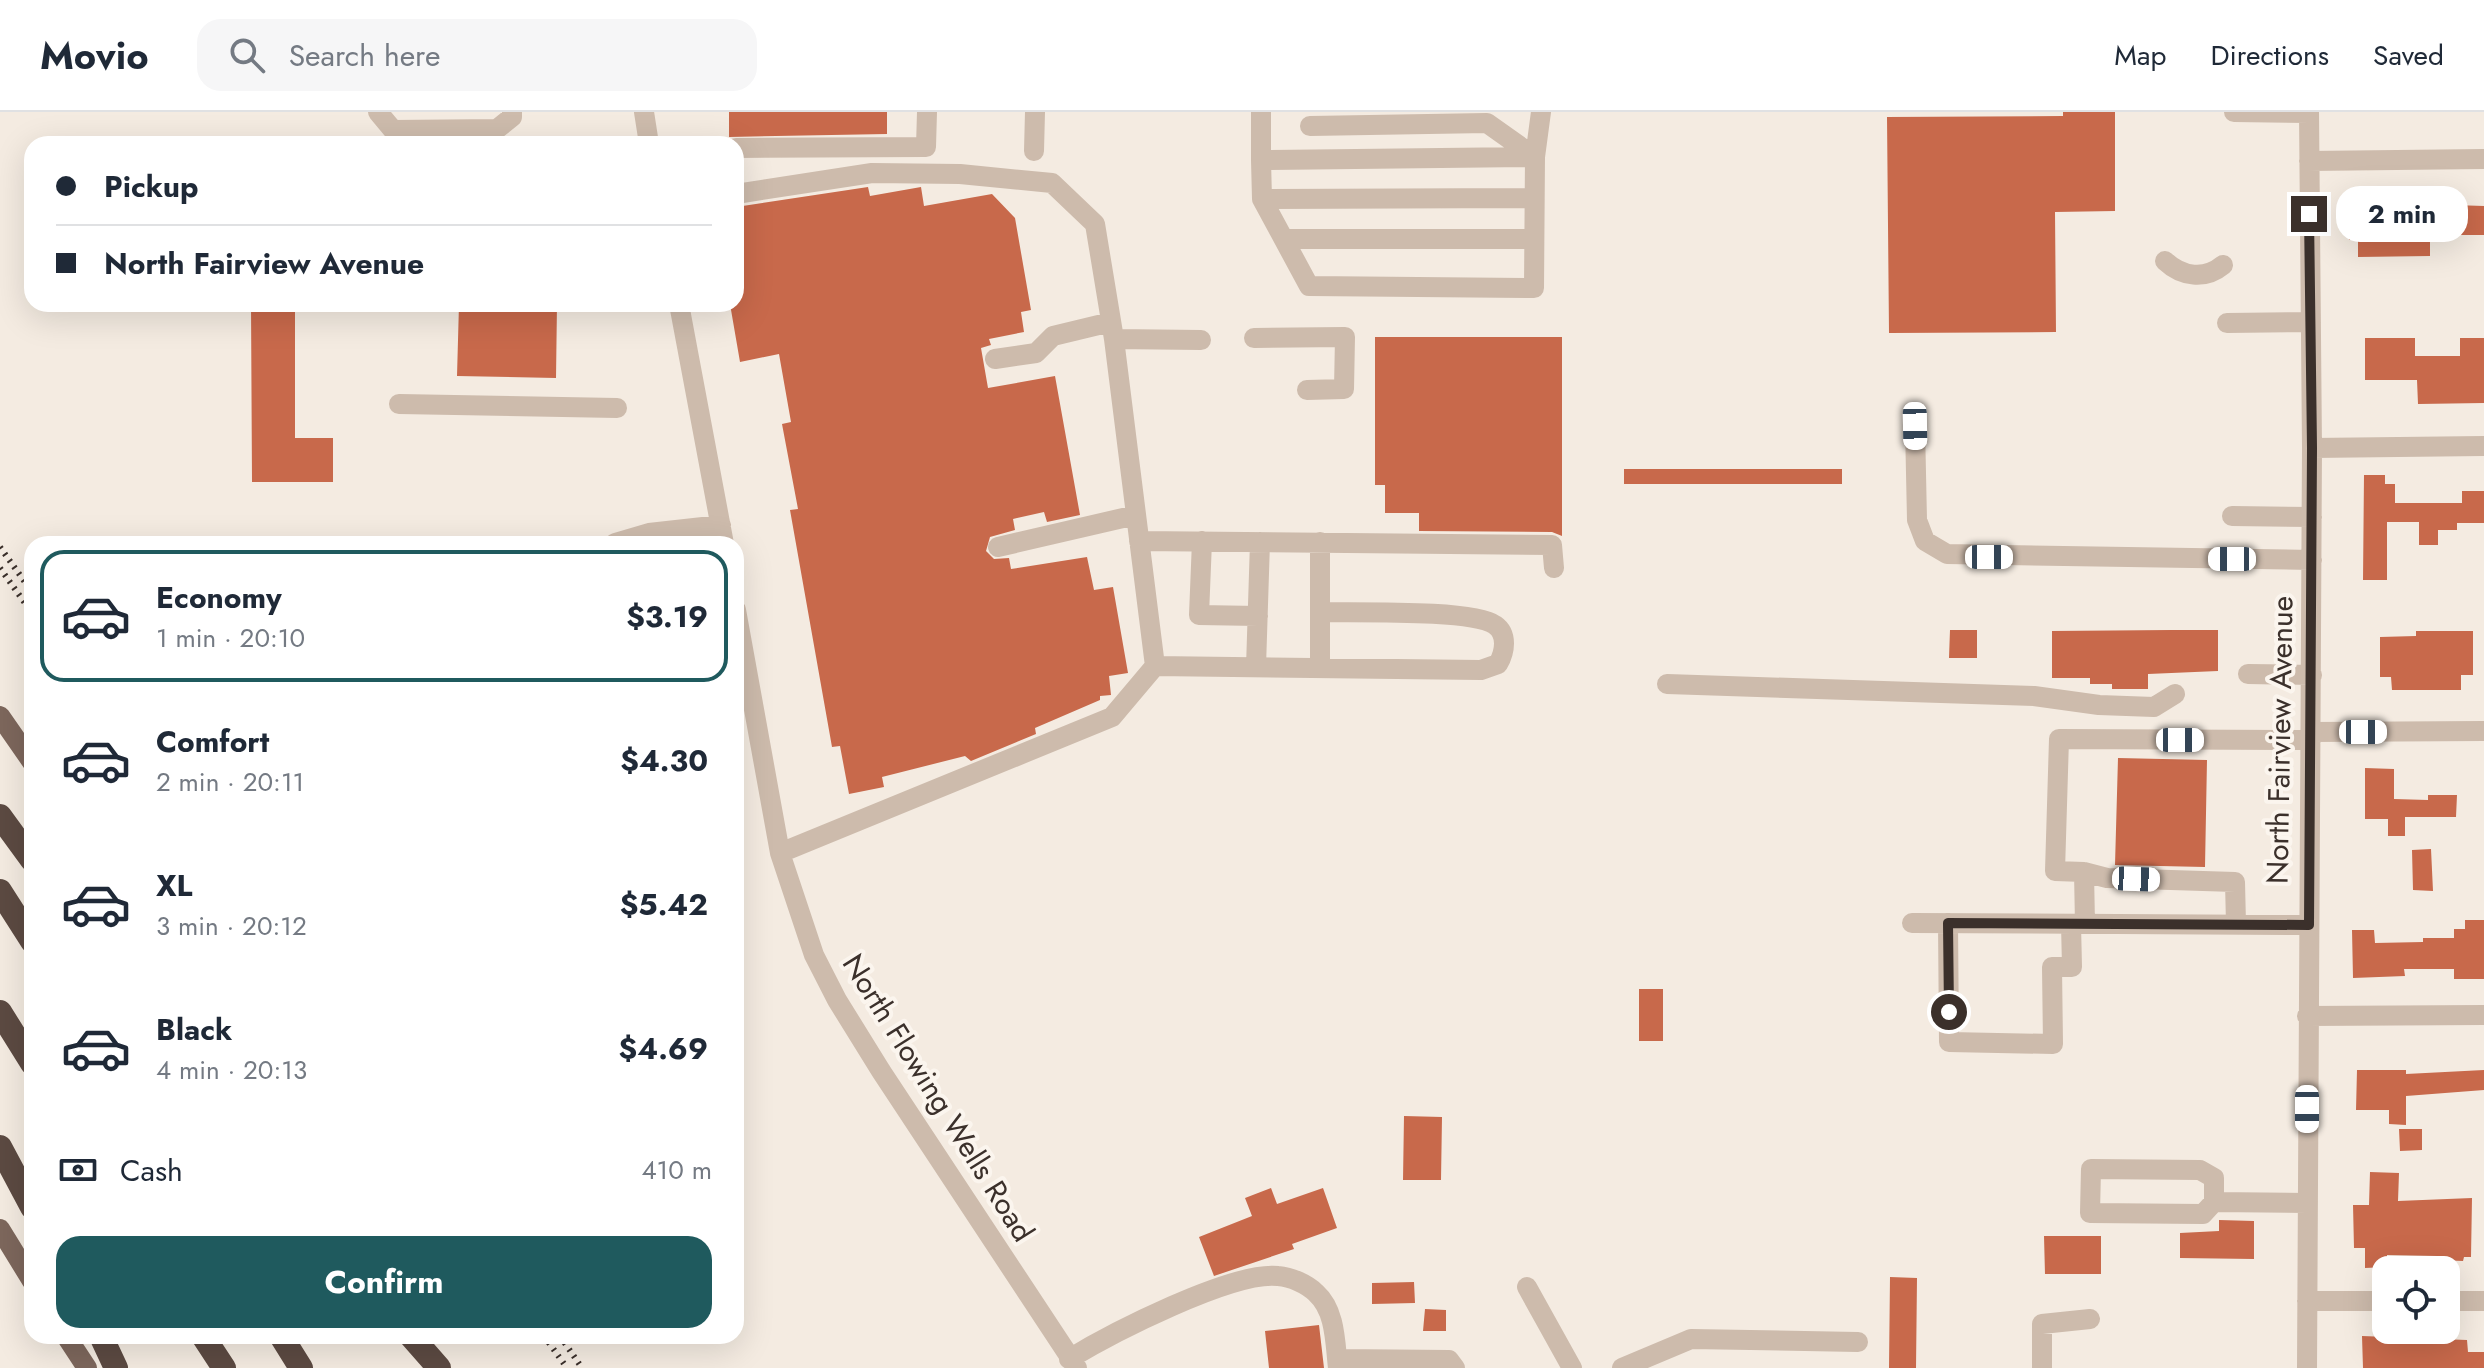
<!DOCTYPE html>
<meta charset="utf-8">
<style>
:root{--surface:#fff;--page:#f6f6f7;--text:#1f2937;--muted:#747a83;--line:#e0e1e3;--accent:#1f5a5e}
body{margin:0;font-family:Jost,sans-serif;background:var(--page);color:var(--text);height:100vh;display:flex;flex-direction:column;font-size:30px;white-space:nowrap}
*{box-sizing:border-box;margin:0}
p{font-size:26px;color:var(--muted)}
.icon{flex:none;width:44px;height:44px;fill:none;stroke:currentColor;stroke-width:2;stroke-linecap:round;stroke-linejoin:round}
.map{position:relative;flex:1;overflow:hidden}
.drawer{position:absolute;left:24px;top:424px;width:720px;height:808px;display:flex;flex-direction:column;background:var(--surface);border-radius:24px;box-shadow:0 8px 32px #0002}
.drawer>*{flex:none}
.banner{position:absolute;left:24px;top:24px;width:720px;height:176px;border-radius:24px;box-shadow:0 8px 32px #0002;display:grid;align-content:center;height:176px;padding:0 32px;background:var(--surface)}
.controls{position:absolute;left:2372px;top:1144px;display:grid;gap:16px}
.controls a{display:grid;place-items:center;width:88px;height:88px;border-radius:16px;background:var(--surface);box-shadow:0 8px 32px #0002;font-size:40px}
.end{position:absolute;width:36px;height:36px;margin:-18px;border:10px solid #3b302b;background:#fff;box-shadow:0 0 0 4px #fff}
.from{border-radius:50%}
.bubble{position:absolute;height:56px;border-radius:24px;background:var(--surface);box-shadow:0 8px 32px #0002;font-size:26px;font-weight:700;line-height:56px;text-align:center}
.car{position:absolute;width:24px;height:48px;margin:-24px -12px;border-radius:10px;box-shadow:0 0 6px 2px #0007;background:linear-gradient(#fff 24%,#345 0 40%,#fff 0 76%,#345 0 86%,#fff 0)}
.banner b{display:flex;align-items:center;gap:28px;height:76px;font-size:30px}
.banner b+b{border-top:2px solid var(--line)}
.banner i{width:20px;height:20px;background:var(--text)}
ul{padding:14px 0 0;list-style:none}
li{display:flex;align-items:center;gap:24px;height:132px;margin:0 16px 12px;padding:0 16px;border:4px solid transparent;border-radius:24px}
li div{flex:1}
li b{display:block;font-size:30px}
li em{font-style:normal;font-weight:700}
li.on{border-color:var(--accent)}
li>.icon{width:72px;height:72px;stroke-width:1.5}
.pay{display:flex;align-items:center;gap:20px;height:88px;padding:0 32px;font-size:30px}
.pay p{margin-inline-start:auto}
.action{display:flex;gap:16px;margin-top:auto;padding:16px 32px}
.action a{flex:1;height:92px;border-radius:24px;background:var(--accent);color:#fff;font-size:32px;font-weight:700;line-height:92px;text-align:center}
header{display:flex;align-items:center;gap:48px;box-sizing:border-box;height:112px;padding:0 40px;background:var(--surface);border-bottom:2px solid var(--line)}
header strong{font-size:38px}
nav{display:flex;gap:44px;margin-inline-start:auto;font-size:28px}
.search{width:560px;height:72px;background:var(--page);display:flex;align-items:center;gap:20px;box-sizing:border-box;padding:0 28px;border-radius:24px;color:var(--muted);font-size:30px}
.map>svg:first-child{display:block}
</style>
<header>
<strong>Movio</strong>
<div class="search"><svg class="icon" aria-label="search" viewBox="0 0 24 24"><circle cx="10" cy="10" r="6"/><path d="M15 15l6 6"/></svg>Search here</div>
<nav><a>Map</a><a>Directions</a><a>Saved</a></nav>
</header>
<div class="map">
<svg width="2484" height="1256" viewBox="0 0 2484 1256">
<rect width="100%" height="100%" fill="#f4ebe1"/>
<path fill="#c8694b" d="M 729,0 L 887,0 L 887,22 L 729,25 Z
M 2063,0 L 2115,0 L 2115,99 L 2055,100 L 2056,220 L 1889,221 L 1887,5 L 2063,4 Z
M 868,75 L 870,84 L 921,75 L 924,94 L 992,82 L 1015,106 L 1031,198 L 1021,200 L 1024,220 L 989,227 L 991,233 L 981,236 L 988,276 L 1055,264 L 1080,403 L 1047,410 L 1044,400 L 1013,407 L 1015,418 L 990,425 L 986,439 L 994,447 L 1009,446 L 1011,457 L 1087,445 L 1094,478 L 1113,475 L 1128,561 L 1109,564 L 1111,583 L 1100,584 L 1100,588 L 1035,616 L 1036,622 L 971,649 L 965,644 L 882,665 L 884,675 L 849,682 L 840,634 L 832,635 L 790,398 L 798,397 L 782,312 L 791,310 L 779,242 L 740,250 L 730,192 L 736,192 L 736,95 Z
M 2361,90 L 2484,94 L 2484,123 L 2430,123 L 2430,144 L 2358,145 L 2358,128 L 2349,128 L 2348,93 L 2361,93 Z
M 251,192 L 295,192 L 295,326 L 333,326 L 333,370 L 252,370 Z
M 459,192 L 557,192 L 556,266 L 457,264 Z
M 1375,225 L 1562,225 L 1562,424 L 1552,420 L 1419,419 L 1419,401 L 1385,401 L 1385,373 L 1375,373 Z
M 2365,226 L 2415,226 L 2415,244 L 2460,244 L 2460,226 L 2484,226 L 2484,291 L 2418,292 L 2417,268 L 2365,268 Z
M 1624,357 L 1842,357 L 1842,372 L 1624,372 Z
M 2364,363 L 2385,363 L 2385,372 L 2395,372 L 2395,391 L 2462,391 L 2462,379 L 2484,379 L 2484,411 L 2457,411 L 2457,418 L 2438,418 L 2438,433 L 2419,433 L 2419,410 L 2387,410 L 2387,468 L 2363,468 Z
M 1950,518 L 1977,518 L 1977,546 L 1949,546 Z
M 2171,518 L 2218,518 L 2218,559 L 2148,562 L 2148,577 L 2112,577 L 2112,572 L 2090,572 L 2090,566 L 2052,566 L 2052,519 Z
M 2416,519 L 2473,519 L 2473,563 L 2461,563 L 2461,578 L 2392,578 L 2391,565 L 2380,565 L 2380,525 L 2416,524 Z
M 2118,646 L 2207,648 L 2205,755 L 2115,753 Z
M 2365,656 L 2394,657 L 2394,687 L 2428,688 L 2428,683 L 2457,683 L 2456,705 L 2405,705 L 2405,724 L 2388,724 L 2388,707 L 2365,707 Z
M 2431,737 L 2433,779 L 2413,778 L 2412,738 Z
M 2465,808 L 2484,808 L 2484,867 L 2454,867 L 2454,857 L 2404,857 L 2405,864 L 2353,866 L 2352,818 L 2374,818 L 2375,831 L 2423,830 L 2423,826 L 2454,826 L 2454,817 L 2465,817 Z
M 1639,877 L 1663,877 L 1663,929 L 1639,929 Z
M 2357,958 L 2406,958 L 2406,962 L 2484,958 L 2484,978 L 2406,984 L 2406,1013 L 2389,1012 L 2389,998 L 2356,998 Z
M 1404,1004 L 1442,1005 L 1441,1068 L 1403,1068 Z
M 2399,1017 L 2422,1017 L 2422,1038 L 2400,1039 Z
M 2370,1060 L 2399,1061 L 2398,1089 L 2472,1086 L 2471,1145 L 2464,1145 L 2463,1149 L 2437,1148 L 2437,1144 L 2387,1143 L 2387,1155 L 2365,1156 L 2365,1136 L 2354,1136 L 2353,1093 L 2369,1093 Z
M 1271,1076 L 1277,1092 L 1323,1076 L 1337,1116 L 1292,1132 L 1294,1137 L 1214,1164 L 1199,1125 L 1252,1104 L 1245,1086 Z
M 2219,1108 L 2254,1109 L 2254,1147 L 2180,1146 L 2180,1121 L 2219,1119 Z
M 2044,1124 L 2101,1124 L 2101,1162 L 2045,1162 Z
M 1890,1165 L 1917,1166 L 1916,1256 L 1889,1256 Z
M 1414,1170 L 1415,1191 L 1372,1192 L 1372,1171 Z
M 1425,1197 L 1446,1198 L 1446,1219 L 1423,1219 Z
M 1319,1213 L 1324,1256 L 1269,1256 L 1265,1219 Z
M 2362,1224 L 2467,1228 L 2468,1240 L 2484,1240 L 2484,1256 L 2363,1256 Z"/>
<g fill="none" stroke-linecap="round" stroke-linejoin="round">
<path stroke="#cdbbac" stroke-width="20" d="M 378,0 L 393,18 L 497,17 L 512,5 L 512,0
M 644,0 L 649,32
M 1261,0 L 1261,48 L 1535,45 L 1541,0
M 2234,0 L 2309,1
M 736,36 L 926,35 L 927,0
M 1034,39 L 1035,0
M 1261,48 L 1262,87 L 1309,174 L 1534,176 L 1535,45 L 1487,11 L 1310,14
M 2309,49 L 2484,47
M 736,82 L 872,61 L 960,62 L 1052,71 L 1095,112 L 1114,227 L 1155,554 L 1112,605 L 780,741
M 1262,87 L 1532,86
M 1285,127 L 1534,127
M 2165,149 C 2182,165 2205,168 2223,153
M 679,192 L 724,432
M 2227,211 L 2311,210
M 1254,226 L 1345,225 L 1344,277 L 1307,278
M 1114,227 L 1201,228
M 995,247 L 1036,241 L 1053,224 L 1111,210
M 399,292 L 617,296
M 1915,314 L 1917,408 L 1925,429 L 1947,442 L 2312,448
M 2312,336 L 2484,334
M 2232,404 L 2312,405
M 1139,429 L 1552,433 L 1554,456
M 1202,429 L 1199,503 L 1258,504
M 1320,430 L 1320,555
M 615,431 L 649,421 L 721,413
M 998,435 L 1136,403
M 736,498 L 780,741 L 814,843 L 837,888 L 881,959 L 1077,1256
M 1155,554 L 1481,558 L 1498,552 C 1505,540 1508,522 1495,513 C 1473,497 1352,501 1320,500
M 1256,555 L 1260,430
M 2248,562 L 2312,563
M 1667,572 L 2034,584 L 2099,593 L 2154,595 L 2175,582
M 2312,620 L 2484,619
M 2084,760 L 2107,766 L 2235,770 L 2236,812
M 1912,811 L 2309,813
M 1948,811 L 1949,930 L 2053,932 L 2052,855 L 2072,855 L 2071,812
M 2085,812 L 2084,760 L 2055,759 L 2059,627 L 2311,628
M 2307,904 L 2484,903
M 2214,1090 L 2214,1066 L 2200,1058 L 2091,1057 L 2090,1101 L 2203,1102 L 2214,1090 L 2307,1091
M 1527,1175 L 1572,1256
M 2307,1189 L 2386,1189
M 2446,1189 L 2484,1189
M 1069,1247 C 1110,1222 1232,1159 1278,1164 C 1291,1165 1307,1172 1316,1181 C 1336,1199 1335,1231 1338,1256
M 1337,1247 L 1449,1248 L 1455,1256
M 1622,1256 L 1691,1227 L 1858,1230
M 2042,1256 L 2042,1212 L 2090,1207
M 2307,1256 L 2312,336 L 2309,0"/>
<path stroke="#7d675c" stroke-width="20" d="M 0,604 L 32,650
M 0,1117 L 32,1169
M 66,1224 L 87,1256"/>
<path stroke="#5c4a42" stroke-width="24" d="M 0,704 L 32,748
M 0,779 L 32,829
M 0,900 L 32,951
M 0,1035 L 32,1095
M 101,1224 L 116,1256
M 203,1224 L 224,1256
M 281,1224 L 301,1256
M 411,1224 L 439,1256"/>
<path stroke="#3b302b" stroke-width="6" stroke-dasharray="2 6" stroke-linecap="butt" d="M 0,435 L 32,480
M 0,456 L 32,501
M 544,1224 L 567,1256
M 560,1224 L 582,1256"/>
</g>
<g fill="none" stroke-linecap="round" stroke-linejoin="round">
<path stroke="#3b302b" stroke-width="10" d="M 1949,900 L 1948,811 L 2309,813 L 2312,336 L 2309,102"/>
</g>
<g text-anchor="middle" stroke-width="8" stroke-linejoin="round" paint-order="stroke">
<g font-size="30" fill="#3b302b" stroke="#fbf5ee">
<text transform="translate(2280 628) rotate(-89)" y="10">North Fairview Avenue</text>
<text transform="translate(938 986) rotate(58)" y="10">North Flowing Wells Road</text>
</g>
</g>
</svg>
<div class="controls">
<a><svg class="icon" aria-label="locate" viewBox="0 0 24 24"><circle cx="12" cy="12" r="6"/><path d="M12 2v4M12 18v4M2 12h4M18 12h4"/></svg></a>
</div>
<i class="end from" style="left:1949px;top:900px"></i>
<i class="end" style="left:2309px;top:102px"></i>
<div class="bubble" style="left:2336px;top:74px;width:132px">2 min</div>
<i class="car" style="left:1915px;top:314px;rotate:179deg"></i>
<i class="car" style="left:1989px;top:445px;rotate:90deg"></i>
<i class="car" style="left:2232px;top:447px;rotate:270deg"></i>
<i class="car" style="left:2363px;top:620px;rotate:90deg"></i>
<i class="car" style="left:2180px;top:628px;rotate:90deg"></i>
<i class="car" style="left:2136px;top:767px;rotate:92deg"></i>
<i class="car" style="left:2307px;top:997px;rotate:180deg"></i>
<div class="banner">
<b><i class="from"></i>Pickup</b>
<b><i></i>North Fairview Avenue</b>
</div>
<section class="drawer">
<ul>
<li class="on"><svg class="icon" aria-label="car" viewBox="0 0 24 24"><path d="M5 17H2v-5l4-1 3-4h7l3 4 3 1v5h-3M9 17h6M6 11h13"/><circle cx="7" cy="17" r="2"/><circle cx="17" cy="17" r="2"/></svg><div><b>Economy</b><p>1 min · 20:10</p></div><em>$3.19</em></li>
<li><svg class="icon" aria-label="car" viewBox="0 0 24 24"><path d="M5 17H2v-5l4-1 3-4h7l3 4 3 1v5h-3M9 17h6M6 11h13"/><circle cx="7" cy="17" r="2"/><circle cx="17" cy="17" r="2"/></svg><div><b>Comfort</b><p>2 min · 20:11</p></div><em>$4.30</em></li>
<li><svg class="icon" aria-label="car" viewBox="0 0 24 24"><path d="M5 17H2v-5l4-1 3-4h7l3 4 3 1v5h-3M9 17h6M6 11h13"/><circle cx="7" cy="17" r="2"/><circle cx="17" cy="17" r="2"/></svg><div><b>XL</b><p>3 min · 20:12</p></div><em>$5.42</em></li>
<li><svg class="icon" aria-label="car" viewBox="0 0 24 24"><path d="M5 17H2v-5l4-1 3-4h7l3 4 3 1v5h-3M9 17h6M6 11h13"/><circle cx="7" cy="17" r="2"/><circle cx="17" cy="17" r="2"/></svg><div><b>Black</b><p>4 min · 20:13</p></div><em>$4.69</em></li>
</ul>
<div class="pay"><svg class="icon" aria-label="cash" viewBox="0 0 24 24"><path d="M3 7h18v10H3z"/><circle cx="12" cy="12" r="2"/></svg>Cash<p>410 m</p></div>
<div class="action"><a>Confirm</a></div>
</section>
</div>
